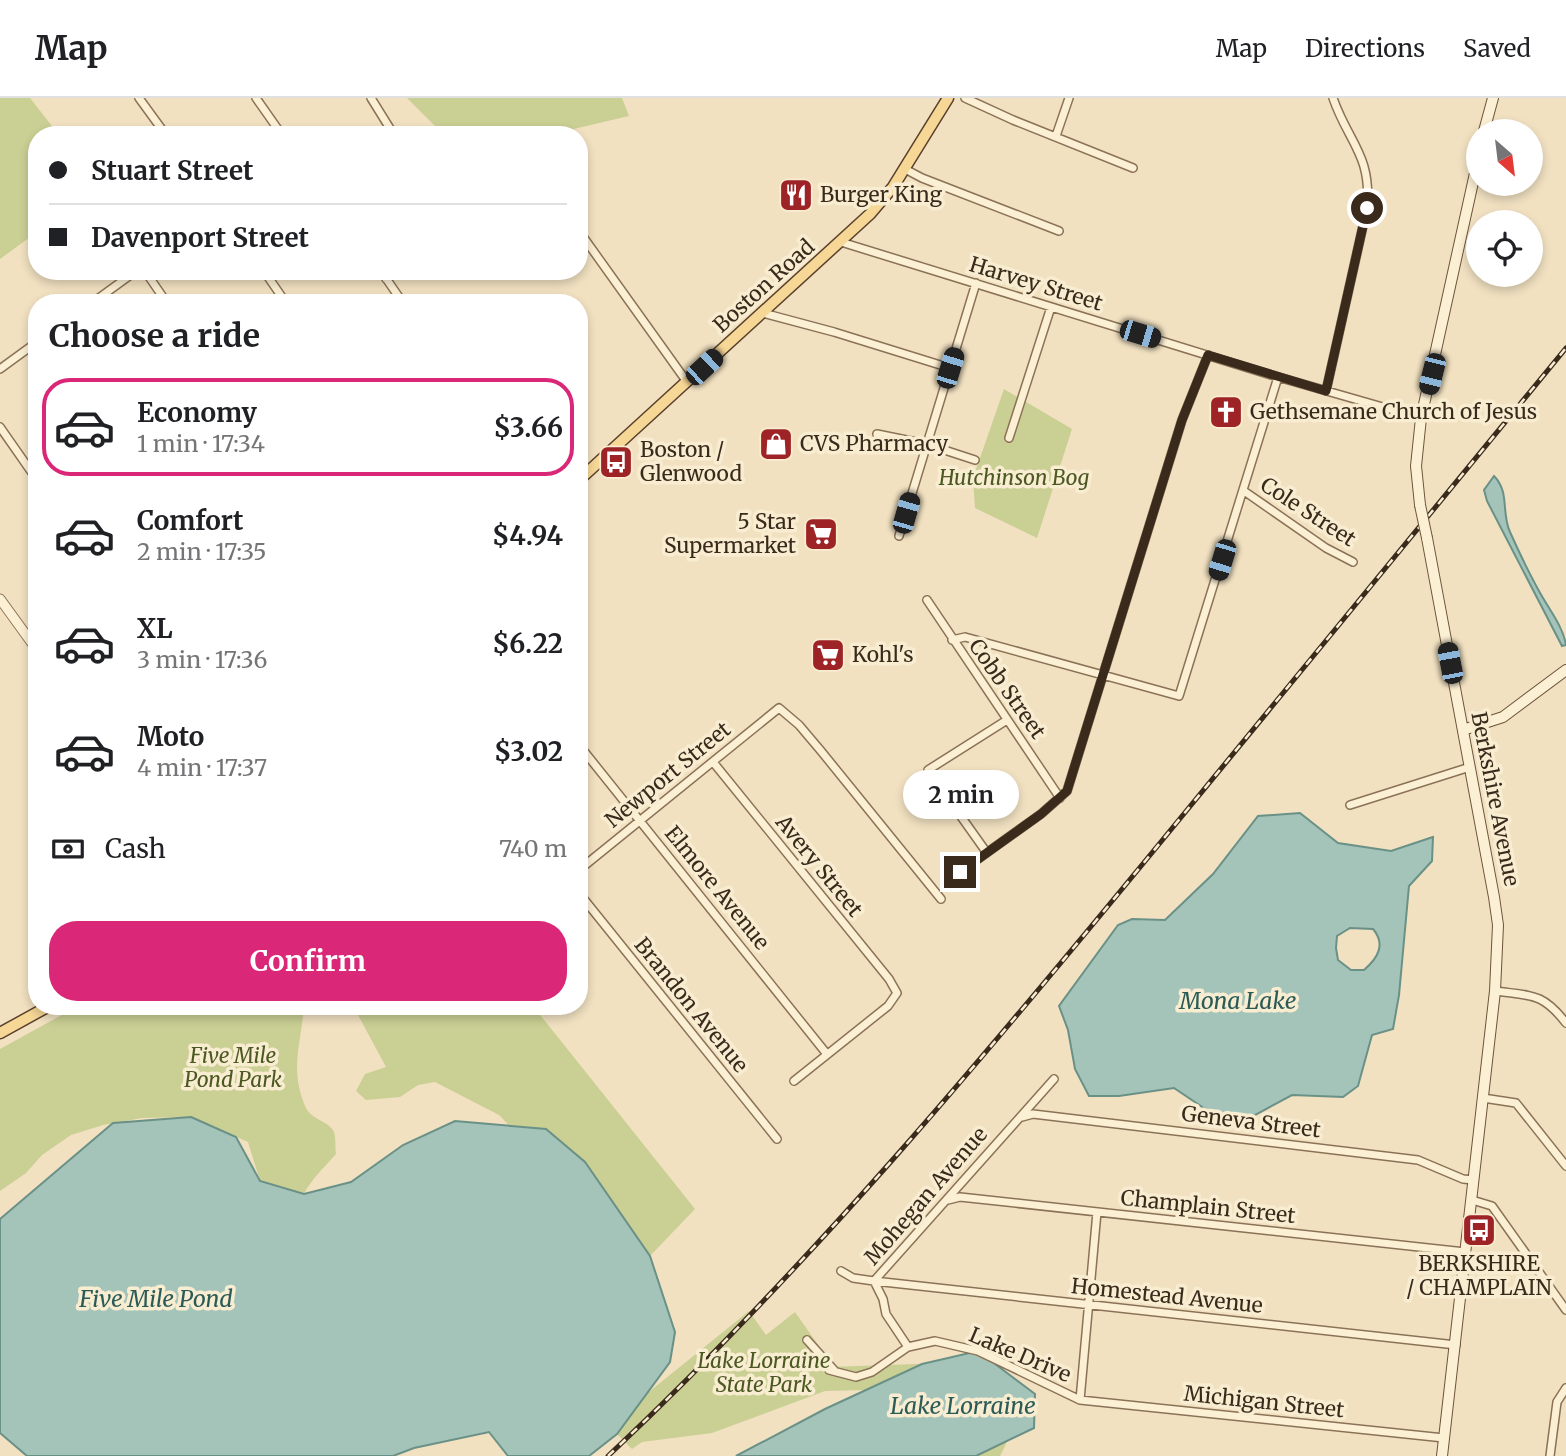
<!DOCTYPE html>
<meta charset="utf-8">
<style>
:root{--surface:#fff;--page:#f2f2f2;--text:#202124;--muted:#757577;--line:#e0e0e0;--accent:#db2777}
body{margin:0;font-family:Merriweather,serif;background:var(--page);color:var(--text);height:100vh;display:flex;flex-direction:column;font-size:26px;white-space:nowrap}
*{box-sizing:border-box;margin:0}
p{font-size:23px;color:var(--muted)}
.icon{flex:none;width:38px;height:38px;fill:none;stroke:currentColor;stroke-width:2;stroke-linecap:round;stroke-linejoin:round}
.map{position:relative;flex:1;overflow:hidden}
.sheet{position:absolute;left:28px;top:196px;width:560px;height:721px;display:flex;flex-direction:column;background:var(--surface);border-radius:28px;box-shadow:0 4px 10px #0003}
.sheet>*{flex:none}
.banner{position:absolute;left:28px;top:28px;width:560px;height:154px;border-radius:28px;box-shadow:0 4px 10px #0003;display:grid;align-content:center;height:154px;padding:0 21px;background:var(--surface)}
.needle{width:46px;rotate:152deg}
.tools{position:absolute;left:1466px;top:21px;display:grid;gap:14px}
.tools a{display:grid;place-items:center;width:77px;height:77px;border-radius:50%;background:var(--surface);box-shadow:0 4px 10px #0003;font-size:35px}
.end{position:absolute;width:32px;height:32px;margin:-16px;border:9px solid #3a2a1c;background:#fff;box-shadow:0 0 0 4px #fff}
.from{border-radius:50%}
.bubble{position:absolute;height:49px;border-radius:24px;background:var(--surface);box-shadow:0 4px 10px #0003;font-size:23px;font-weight:700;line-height:49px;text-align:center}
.car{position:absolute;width:21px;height:42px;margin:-21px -10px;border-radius:9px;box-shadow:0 0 5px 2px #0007;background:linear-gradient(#222 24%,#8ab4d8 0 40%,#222 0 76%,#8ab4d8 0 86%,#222 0)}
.banner b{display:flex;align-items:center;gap:24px;height:66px;font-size:26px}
.banner b+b{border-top:2px solid var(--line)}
.banner i{width:18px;height:18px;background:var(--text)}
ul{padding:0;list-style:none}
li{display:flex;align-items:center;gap:21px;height:98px;margin:0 14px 10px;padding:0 7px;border:4px solid transparent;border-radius:28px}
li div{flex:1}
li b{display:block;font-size:26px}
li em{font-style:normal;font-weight:700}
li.selected{border-color:var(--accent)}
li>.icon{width:63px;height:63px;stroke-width:1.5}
h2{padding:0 21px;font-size:32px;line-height:84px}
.pay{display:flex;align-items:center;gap:18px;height:77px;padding:0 21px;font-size:26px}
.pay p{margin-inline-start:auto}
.button{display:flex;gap:14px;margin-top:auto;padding:14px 21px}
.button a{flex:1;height:80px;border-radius:28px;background:var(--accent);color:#fff;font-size:28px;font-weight:700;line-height:80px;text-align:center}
header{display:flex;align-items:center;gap:42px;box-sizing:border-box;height:98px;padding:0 35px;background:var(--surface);border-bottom:2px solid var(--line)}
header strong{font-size:33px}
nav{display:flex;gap:38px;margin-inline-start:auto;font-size:24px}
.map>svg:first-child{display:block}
</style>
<header>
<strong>Map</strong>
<nav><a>Map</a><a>Directions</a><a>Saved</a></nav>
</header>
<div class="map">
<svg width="1566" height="1358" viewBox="0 0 1566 1358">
<rect width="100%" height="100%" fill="#f1e1c1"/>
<path fill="#cacf94" d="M 0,0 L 30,0 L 59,37 L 37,37 L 37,134 L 0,161 Z
M 407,0 L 622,0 L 629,18 L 548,37 L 444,37 Z
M 1004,291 L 1072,331 L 1037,440 L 975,410 L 973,380 Z
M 78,908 L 304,908 C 301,947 289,972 306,1010 C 312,1022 329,1023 334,1034 C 336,1040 335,1050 336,1056 C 324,1070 312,1080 304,1096 L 284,1094 L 260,1083 L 248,1044 L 191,1019 L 142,1020 L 103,1027 L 71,1037 L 42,1057 L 26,1075 L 0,1093 L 0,951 Z
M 365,908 L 533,908 L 695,1111 L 605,1205 L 530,1049 L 499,1017 L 435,984 L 418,987 L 400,999 L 366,1002 L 356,993 L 365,976 L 386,969 L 357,915 Z
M 749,1213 L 766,1237 L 795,1214 L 821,1251 L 829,1269 L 1002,1263 C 1009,1296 1019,1326 1000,1358 L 975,1358 L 988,1289 L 825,1293 L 712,1335 L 642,1344 L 632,1351 L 608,1327 Z"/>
<path fill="#a4c3b9" stroke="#6a9187" stroke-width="2" fill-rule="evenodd" d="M 1494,378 C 1510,394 1501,415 1510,434 C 1519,454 1529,475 1539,493 C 1548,510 1563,528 1566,547 L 1562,548 L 1487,403 L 1484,392 Z
M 1300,715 L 1338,745 L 1391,753 L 1433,739 L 1432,763 L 1409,788 L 1399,897 L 1393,931 L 1372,937 L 1358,988 L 1343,999 L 1292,997 L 1244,1023 L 1226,1025 L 1174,990 L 1119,998 L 1089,998 L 1075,971 L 1068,932 L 1059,908 L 1118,827 L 1132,821 L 1165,822 L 1213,776 L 1258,718 ZM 1350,830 L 1373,831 C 1386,846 1378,860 1364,872 L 1351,872 L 1338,862 L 1336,850 L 1337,838 Z
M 191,1019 L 236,1039 L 260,1083 L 304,1096 L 351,1084 L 403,1047 L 455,1023 L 546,1031 L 585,1064 L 650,1158 L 675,1234 L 670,1264 L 617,1336 L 589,1358 L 508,1358 L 489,1334 L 414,1350 L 393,1358 L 27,1358 L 0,1335 L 0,1121 L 113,1025 Z
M 978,1253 L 1035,1296 L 1034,1330 L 976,1358 L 736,1358 L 825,1311 L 922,1266 Z"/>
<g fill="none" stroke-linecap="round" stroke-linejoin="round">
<g stroke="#8b7257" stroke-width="10">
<path id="minor" d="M 139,0 L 166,37
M 256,0 L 282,37
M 371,0 L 394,37
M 965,0 L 1013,22 L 1133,70
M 1056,38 L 1069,0
M 905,71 L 922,80 L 1059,133
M 579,133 L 687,284
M 841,144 L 1278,279 L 1421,320
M 145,173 L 167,205
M 264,173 L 286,205
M 381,173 L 403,205
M 386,181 L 396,173
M 92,205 L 136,173
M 763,215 L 834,234 L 950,270
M 0,271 L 37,244
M 1326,293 L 1367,110 C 1372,57 1348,44 1333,0
M 0,329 L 37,382
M 877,336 L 926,346 L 975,362
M 1009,340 L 1051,209
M 1244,393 L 1326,450 L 1353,464
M 899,438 L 976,185
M 927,502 L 1060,700
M 952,542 L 965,539 L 1179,598 L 1278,279
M 579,647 L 826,955
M 713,664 L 889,881 L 897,895 L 888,908 L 794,983
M 1350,707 L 1470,669
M 987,755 L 928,672 L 1007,622
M 579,772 L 779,610 L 799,627 L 821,653 L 941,801
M 960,774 L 1041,716 L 1067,693 L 1182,322 L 1208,257
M 579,795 L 777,1041
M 1495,893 C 1531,898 1542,894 1566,925
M 1483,1000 L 1516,1005 L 1566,1068
M 1022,1019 L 1033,1016 L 1418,1062 L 1463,1081 L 1474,1082
M 948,1102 L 960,1099 L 1465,1154
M 1472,1102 L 1492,1108 L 1566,1212
M 841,1173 L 853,1180 L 874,1183 L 1456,1247
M 807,1242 L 835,1273
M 908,1249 L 886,1216 L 883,1201 L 874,1183 L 1054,981
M 829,1272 L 856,1279 L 872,1274 L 908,1249 L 935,1243 L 978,1253 L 1080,1302 L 1444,1340
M 1080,1302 L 1097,1114
M 1550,1358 L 1557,1304 L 1566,1290"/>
</g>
<g stroke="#8b7257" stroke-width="11">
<path id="tertiary" d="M 0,501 L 37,552"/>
</g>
<g stroke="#6d533a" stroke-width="12">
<path id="secondary" d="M 1484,33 L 1493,0
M 1420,407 L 1416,368 L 1421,320 L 1479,57
M 1427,440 L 1494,799 L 1498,827 L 1495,893 L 1442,1358
M 1463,632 L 1503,619 L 1566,572"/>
</g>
<g stroke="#59402c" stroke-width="13">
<path id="primary" d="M 579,382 L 870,116 L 893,89 L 948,0
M 0,935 L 49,908"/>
</g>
<use href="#minor" stroke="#fbefd4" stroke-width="7"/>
<use href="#tertiary" stroke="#fbefd4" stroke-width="9"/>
<use href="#secondary" stroke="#fbefd4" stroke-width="10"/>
<use href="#primary" stroke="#f7d796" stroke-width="10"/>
<g stroke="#3a2a1c" stroke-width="5">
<path id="rail" d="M 608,1358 C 809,1169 985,958 1160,745 C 1295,580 1431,415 1566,250"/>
</g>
<use href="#rail" stroke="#f8ecd1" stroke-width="2.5" stroke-dasharray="8" stroke-linecap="butt"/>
<g stroke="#6d533a" stroke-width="12" stroke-linecap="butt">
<path id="secondary-bridge" d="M 1420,407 L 1427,440"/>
</g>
<use href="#secondary-bridge" stroke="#fbefd4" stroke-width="10"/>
</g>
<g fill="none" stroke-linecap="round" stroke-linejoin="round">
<path stroke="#3a2a1c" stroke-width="9" d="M 960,774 L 1041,716 L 1067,693 L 1182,322 L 1208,257 L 1326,293 L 1367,110"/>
</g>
<defs>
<g id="restaurant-square" transform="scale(1.75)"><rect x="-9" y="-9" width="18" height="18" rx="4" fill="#9e2326" stroke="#f8ecd1"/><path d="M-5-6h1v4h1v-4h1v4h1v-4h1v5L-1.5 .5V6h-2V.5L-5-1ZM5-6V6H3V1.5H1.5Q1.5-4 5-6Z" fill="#fff"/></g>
<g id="church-square" transform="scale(1.75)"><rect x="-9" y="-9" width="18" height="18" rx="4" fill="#9e2326" stroke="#f8ecd1"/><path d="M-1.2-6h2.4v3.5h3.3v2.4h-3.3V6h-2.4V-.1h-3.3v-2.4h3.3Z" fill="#fff"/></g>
<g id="shop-square" transform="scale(1.75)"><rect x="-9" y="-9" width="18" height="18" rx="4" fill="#9e2326" stroke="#f8ecd1"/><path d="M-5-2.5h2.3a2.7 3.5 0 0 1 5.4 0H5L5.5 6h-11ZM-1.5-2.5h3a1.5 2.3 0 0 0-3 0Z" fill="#fff"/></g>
<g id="bus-square" transform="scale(1.75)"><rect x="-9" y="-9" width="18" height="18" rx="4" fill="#9e2326" stroke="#f8ecd1"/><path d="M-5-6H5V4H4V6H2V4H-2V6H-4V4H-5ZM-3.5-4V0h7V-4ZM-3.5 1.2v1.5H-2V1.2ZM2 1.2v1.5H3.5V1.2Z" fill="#fff"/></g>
<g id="supermarket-square" transform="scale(1.75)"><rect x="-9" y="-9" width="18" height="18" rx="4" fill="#9e2326" stroke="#f8ecd1"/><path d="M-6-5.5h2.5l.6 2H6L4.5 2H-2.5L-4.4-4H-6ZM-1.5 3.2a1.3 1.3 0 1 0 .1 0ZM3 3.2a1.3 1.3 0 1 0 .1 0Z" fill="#fff"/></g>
</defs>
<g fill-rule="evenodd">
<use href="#restaurant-square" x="796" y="97"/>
<use href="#church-square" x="1226" y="314"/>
<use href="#shop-square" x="776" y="346"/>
<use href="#bus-square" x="616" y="364"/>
<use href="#supermarket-square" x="821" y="436"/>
<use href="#supermarket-square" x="828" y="557"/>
<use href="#bus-square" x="1479" y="1132"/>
</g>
<g text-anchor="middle" stroke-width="7" stroke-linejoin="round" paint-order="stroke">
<g font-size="21" fill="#3a2a1c" stroke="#f8ecd1" text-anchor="start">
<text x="820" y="104">Burger King</text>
<text x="1250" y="321">Gethsemane Church of Jesus</text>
<text x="800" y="353">CVS Pharmacy</text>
<text x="640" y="359">Boston /<tspan x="640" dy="24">Glenwood</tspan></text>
<text x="796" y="431" text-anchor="end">5 Star<tspan x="796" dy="24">Supermarket</tspan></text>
<text x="852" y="564">Kohl's</text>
<text x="1479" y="1173" text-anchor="middle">BERKSHIRE<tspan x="1479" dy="24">/ CHAMPLAIN</tspan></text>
</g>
<g font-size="21" fill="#3a2a1c" stroke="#f8ecd1">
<text transform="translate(1036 186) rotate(17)" y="7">Harvey Street</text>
<text transform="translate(764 188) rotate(-42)" y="7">Boston Road</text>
<text transform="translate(1308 414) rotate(33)" y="7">Cole Street</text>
<text transform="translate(1007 591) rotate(55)" y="7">Cobb Street</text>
<text transform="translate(668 677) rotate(-39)" y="7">Newport Street</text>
<text transform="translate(1495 701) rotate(79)" y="7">Berkshire Avenue</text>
<text transform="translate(819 768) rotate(51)" y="7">Avery Street</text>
<text transform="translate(717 790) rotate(51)" y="7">Elmore Avenue</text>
<text transform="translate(691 907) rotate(51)" y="7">Brandon Avenue</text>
<text transform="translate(1251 1024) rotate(7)" y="7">Geneva Street</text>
<text transform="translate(926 1098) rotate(-49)" y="7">Mohegan Avenue</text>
<text transform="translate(1208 1109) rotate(6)" y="7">Champlain Street</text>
<text transform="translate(1167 1198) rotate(6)" y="7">Homestead Avenue</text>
<text transform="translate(1020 1257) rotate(23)" y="7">Lake Drive</text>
<text transform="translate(1264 1304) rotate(6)" y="7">Michigan Street</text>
</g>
<g font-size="21" font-style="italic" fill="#4b5822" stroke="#f8ecd1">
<text x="1014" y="387">Hutchinson Bog</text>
<text x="233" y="965">Five Mile<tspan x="233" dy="24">Pond Park</tspan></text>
<text x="764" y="1270">Lake Lorraine<tspan x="764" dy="24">State Park</tspan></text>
</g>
<g font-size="23" font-style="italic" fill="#2b5b57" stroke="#f8ecd1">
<text x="1238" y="911">Mona Lake</text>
<text x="156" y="1209">Five Mile Pond</text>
<text x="963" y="1316">Lake Lorraine</text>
</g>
</g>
</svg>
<div class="tools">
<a><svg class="needle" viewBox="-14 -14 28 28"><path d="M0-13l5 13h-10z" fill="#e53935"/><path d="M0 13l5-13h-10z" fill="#757577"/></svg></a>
<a><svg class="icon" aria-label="locate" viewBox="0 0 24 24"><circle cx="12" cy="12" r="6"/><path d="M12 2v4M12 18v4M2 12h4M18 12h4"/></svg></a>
</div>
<i class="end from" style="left:1367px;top:110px"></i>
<i class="end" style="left:960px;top:774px"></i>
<div class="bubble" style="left:903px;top:672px;width:116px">2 min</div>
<i class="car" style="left:1140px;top:236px;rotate:107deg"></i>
<i class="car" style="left:704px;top:269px;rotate:47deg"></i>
<i class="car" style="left:950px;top:270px;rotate:17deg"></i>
<i class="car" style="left:1432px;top:276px;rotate:194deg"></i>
<i class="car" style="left:906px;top:415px;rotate:16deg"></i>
<i class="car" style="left:1222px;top:462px;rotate:197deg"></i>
<i class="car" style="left:1450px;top:565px;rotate:349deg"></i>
<div class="banner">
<b><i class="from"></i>Stuart Street</b>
<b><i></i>Davenport Street</b>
</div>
<section class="sheet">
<h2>Choose a ride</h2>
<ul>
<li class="selected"><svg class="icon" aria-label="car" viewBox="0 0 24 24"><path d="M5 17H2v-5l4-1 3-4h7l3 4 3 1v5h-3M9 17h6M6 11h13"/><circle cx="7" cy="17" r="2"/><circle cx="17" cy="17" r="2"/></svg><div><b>Economy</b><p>1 min · 17:34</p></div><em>$3.66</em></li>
<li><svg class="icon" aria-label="car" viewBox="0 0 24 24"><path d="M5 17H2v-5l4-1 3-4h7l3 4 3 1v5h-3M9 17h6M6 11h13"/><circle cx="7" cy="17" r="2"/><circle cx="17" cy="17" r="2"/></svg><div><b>Comfort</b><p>2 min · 17:35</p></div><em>$4.94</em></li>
<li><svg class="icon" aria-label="car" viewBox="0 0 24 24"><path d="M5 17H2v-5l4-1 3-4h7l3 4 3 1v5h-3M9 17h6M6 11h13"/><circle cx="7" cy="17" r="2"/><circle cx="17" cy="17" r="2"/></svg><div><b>XL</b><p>3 min · 17:36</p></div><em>$6.22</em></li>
<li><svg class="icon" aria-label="car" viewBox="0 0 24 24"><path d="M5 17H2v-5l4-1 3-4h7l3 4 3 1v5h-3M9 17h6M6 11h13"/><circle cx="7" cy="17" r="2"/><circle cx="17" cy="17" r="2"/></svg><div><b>Moto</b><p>4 min · 17:37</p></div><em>$3.02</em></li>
</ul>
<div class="pay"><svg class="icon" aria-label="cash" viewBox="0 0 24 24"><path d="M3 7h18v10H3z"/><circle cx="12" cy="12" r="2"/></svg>Cash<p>740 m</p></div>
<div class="button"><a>Confirm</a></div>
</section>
</div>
